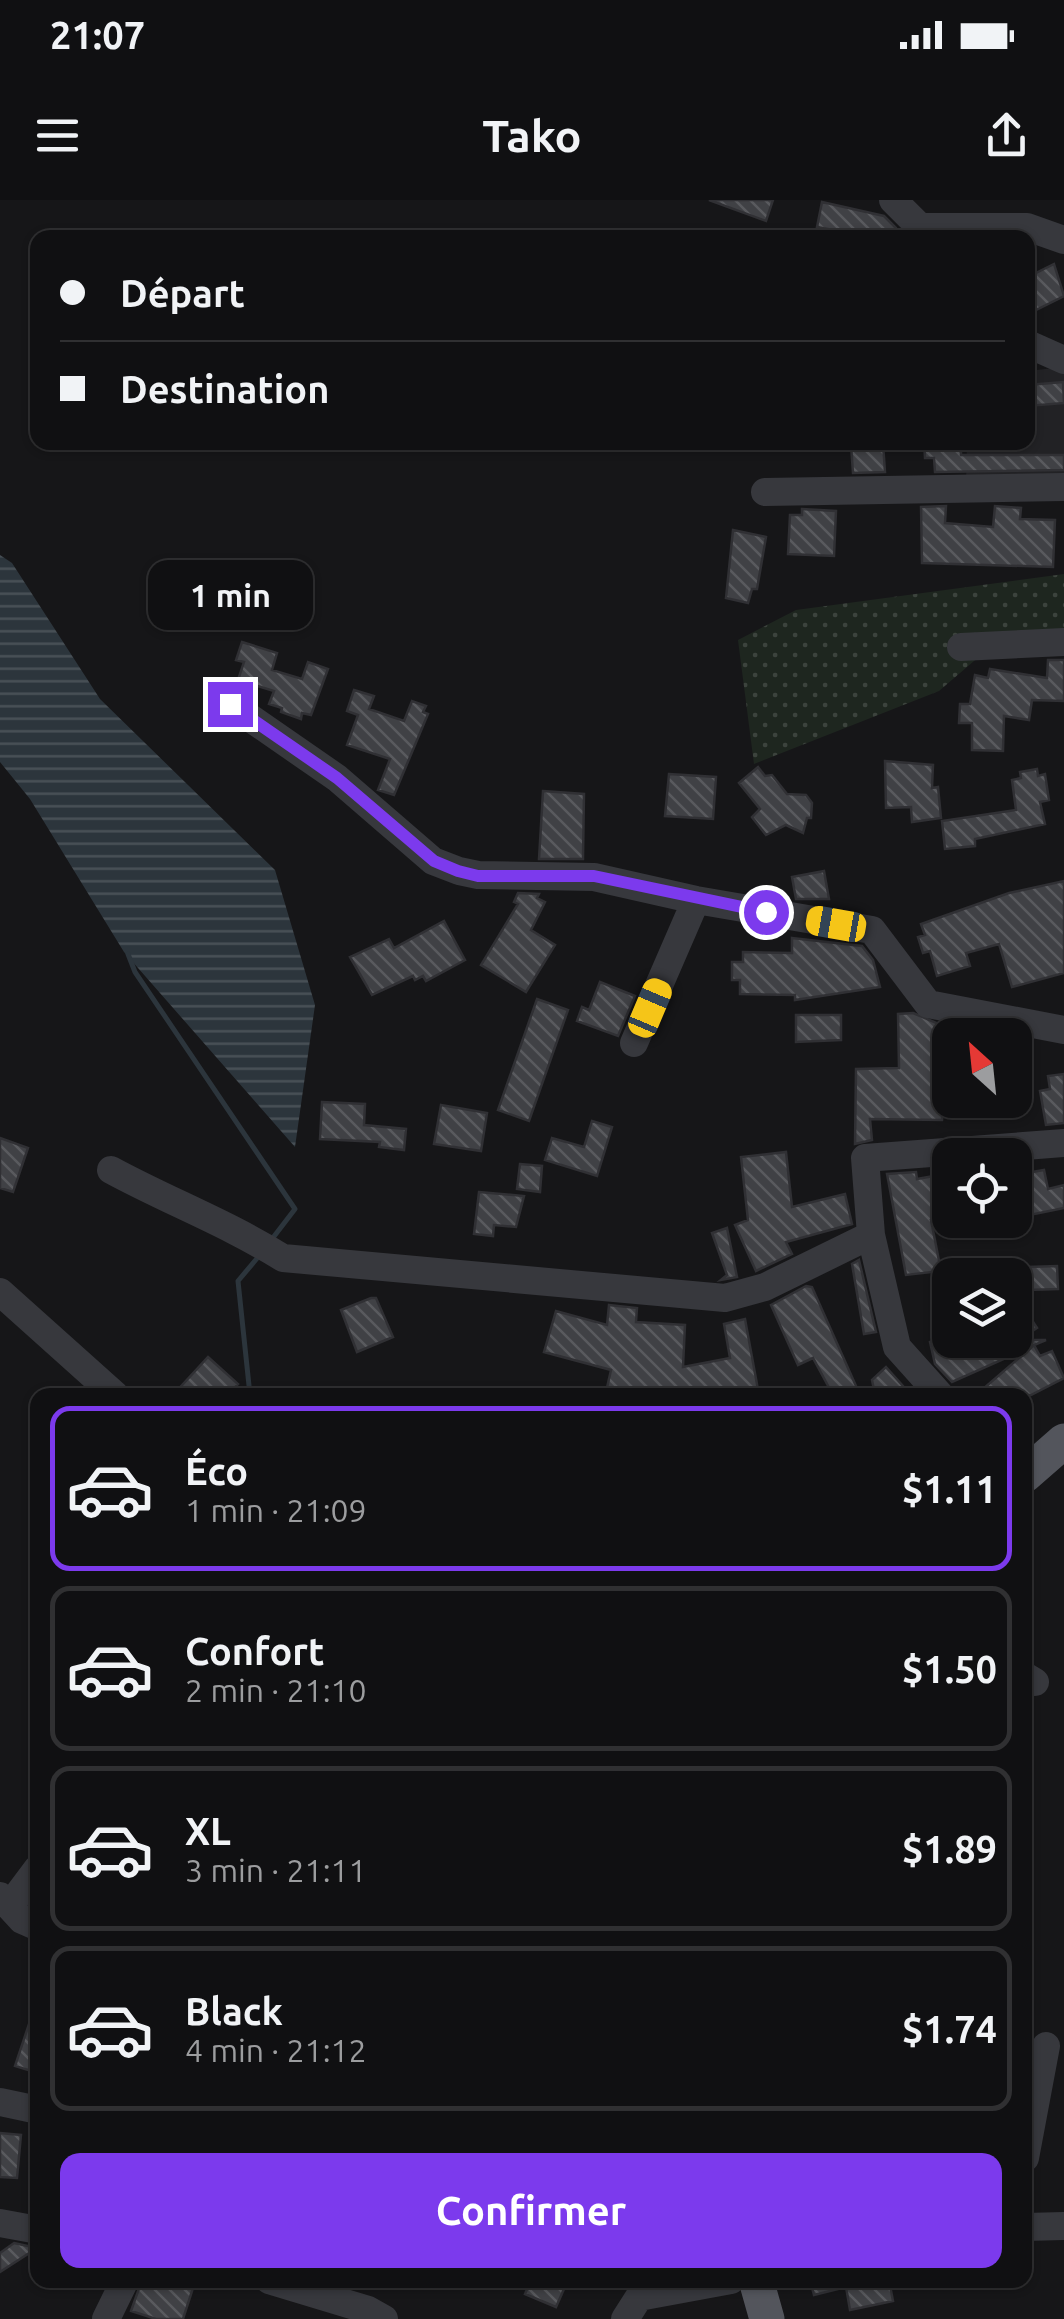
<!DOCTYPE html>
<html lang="fr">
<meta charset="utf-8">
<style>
:root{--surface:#101012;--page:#19191b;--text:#f1f3f6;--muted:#9c9d9f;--line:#303032;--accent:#7c3aed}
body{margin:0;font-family:Ubuntu,sans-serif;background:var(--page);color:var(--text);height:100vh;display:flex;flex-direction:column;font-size:38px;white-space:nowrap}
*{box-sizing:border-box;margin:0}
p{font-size:32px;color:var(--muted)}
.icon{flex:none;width:55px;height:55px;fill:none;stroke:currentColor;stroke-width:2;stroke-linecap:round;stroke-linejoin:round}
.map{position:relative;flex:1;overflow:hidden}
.panel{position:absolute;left:30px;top:1188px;width:1002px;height:900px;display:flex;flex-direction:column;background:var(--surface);border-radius:20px;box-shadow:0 2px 8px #0004,0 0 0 2px var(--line)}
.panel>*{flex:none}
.top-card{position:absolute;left:30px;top:30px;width:1005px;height:220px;border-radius:20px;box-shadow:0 2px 8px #0004,0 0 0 2px var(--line);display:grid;align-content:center;height:220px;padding:0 30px;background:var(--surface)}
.needle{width:65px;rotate:333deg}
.tools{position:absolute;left:932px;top:818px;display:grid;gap:20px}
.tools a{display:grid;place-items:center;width:100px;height:100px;border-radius:20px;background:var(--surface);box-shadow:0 2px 8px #0004,0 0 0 2px var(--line);font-size:50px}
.end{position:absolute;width:45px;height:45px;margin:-22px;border:12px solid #7c3aed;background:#fff;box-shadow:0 0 0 5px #fff}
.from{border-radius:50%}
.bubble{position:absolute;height:70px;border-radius:20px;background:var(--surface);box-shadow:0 2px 8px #0004,0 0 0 2px var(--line);font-size:32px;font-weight:700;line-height:70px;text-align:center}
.car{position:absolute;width:30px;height:60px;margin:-30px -15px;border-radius:12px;box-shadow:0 0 8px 2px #0007;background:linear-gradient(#f5c518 24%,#345 0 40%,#f5c518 0 76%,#345 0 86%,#f5c518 0)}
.top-card b{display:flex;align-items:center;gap:35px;height:95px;font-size:38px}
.top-card b+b{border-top:2px solid var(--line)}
.top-card i{width:25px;height:25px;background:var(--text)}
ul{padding:18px 0 0;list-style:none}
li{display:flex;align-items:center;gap:30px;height:165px;margin:0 20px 15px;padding:0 10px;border:5px solid var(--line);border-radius:20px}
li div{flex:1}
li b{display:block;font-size:38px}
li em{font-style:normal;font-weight:700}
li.on{border-color:var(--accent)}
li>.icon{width:90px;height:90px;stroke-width:1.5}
.button{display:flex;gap:20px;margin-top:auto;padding:20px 30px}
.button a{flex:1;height:115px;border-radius:20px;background:var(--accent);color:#fff;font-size:40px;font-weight:700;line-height:115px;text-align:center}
.status{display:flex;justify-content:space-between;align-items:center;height:70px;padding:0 50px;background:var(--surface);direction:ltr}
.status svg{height:28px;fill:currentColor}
header{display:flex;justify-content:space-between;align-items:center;height:130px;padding:0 30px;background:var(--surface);font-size:45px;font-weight:700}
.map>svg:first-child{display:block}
</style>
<div class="status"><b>21:07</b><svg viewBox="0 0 49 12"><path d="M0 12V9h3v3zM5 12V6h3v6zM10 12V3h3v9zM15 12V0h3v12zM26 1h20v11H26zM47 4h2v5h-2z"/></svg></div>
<header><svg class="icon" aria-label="menu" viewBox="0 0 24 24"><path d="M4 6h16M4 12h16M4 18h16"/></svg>Tako<svg class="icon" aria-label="share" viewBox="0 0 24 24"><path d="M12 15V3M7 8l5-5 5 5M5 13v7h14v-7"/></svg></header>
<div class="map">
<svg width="1064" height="2119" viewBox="0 0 1064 2119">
<defs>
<pattern id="grass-dots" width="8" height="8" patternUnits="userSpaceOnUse" patternTransform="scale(2.5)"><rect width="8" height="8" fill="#1e261f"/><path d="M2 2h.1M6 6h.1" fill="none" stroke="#3c433d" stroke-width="1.8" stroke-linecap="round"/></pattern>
<pattern id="water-rules" width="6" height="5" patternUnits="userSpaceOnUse" patternTransform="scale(2.5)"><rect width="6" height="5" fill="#2c353c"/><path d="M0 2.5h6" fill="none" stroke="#485056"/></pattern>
<pattern id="building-back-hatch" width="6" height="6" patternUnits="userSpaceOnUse" patternTransform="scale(2.5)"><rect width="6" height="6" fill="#404145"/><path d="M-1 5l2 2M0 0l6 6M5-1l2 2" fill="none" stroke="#595a5e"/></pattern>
</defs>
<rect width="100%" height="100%" fill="#161618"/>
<path fill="#222225" d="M 1054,168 L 1064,173 L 1064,282 L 966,282 L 967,243 L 1028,242 L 1028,171 Z"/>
<path fill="url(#grass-dots)" d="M 1064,374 L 1064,442 L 988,449 L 939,491 L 754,564 L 738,440 L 796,410 Z"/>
<path fill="url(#water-rules)" d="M 0,355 L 12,363 L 100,499 L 275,670 L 315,805 L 295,947 L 124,752 L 30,599 L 0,562 Z"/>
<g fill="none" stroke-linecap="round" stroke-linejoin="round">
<path stroke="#2c353c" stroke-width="5" d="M 128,754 L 135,772 L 295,1009 L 272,1039
M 250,1195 L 238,1081 L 259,1056
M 1025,1843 L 1038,1848"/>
</g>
<path fill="url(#building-back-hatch)" stroke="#303034" stroke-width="2.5" d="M 709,0 L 773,0 L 766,21 Z
M 822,2 L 884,16 L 896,28 L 895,38 L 836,38 L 838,31 L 817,27 Z
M 1054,64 L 1064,96 L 1028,114 L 1028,77 Z
M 1063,182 L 1064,203 L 1028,206 L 1028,185 Z
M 924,242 L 961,242 L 961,255 L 1064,255 L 1064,270 L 935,272 L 934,258 L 925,258 Z
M 883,243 L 885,272 L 853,273 L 851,245 Z
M 946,306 L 945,323 L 993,327 L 995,306 L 1021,308 L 1020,319 L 1055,320 L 1053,367 L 922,363 L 921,307 Z
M 802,309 L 836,311 L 834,356 L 788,354 L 790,315 L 802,315 Z
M 733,330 L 766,337 L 757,389 L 752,389 L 748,403 L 726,398 Z
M 242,442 L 277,453 L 272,470 L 302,479 L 308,462 L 328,469 L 311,515 L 302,513 L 301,519 L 281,512 L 282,508 L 269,504 L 274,491 L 238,480 L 244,462 L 236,460 Z
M 1048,460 L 1064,460 L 1064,501 L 1032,500 L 1029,520 L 1004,516 L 1003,551 L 972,550 L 972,523 L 959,523 L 960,504 L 970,504 L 975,475 L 988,478 L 990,469 L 1047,478 Z
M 354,490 L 374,496 L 369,509 L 404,521 L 412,501 L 426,506 L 423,512 L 428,514 L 394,595 L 378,590 L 390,559 L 347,545 L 358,515 L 347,511 Z
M 885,561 L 933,565 L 932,588 L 938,587 L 941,618 L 912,622 L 911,607 L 886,608 Z
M 758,567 L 765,576 L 772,575 L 787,594 L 806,595 L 812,603 L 811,618 L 807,618 L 803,633 L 786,625 L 766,635 L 752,617 L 760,609 L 739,583 Z
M 1037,569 L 1038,576 L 1045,574 L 1049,600 L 1040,602 L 1045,624 L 975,639 L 975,646 L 945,649 L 942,621 L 1016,610 L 1012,580 L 1021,578 L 1020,572 Z
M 669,574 L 716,577 L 713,619 L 665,616 Z
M 543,591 L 584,594 L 583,659 L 539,659 Z
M 824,671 L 829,699 L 796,699 L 792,677 Z
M 1064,681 L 1064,773 L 1012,787 L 999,744 L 966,753 L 970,766 L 937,776 L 930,751 L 923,753 L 918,737 L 925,735 L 921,724 L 1009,693 Z
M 518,693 L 539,694 L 537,698 L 545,702 L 531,730 L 555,745 L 526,792 L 481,765 L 518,704 L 514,702 Z
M 444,721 L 465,760 L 426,781 L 423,776 L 415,780 L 413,776 L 372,795 L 350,757 L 389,739 L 394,748 Z
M 792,738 L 862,746 L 873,760 L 880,787 L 795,800 L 795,795 L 740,794 L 740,780 L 732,780 L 732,762 L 743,762 L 743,752 L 792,753 Z
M 600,782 L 635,796 L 618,836 L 577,821 L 582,807 L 589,810 Z
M 537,799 L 568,810 L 529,921 L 498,910 Z
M 913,813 L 939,824 L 944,878 L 942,920 L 870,919 L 872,940 L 855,944 L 856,869 L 899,868 L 898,814 Z
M 796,815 L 841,815 L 841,840 L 796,842 Z
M 1064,874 L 1064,923 L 1046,925 L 1040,891 L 1050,889 L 1048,876 Z
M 322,902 L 365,904 L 364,925 L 406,929 L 404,950 L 379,947 L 380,942 L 320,939 Z
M 441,905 L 487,913 L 481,951 L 434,944 Z
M 592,921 L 612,927 L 597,976 L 545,960 L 552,938 L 584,947 Z
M 0,938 L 28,948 L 13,992 L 0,988 Z
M 786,952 L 792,1007 L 845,994 L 852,1024 L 786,1042 L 792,1054 L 756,1071 L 735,1025 L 748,1020 L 741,957 Z
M 520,964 L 542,966 L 540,992 L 517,989 Z
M 1044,970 L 1048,989 L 1064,985 L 1064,1008 L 1015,1018 L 1015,975 Z
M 916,972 L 917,979 L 950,973 L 950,1017 L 931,1020 L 941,1071 L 906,1075 L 887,974 Z
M 479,992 L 524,996 L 516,1027 L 494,1025 L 493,1036 L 474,1034 Z
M 727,1028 L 737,1077 L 721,1080 L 727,1075 L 712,1033 Z
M 859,1060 L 876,1132 L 864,1134 L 852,1064 Z
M 1057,1066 L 1058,1089 L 1028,1090 L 1028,1067 Z
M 806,1086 L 812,1087 L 860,1195 L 833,1195 L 813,1158 L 798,1165 L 771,1105 Z
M 1015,1094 L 1037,1128 L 1028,1134 L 1031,1140 L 1046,1140 L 1034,1145 L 1040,1156 L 1052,1151 L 1064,1178 L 1031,1195 L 976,1195 L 1033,1146 L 952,1182 L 935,1164 L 930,1142 L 950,1133 L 950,1140 L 1015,1140 Z
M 371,1098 L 376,1098 L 393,1137 L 357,1152 L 341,1110 Z
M 609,1105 L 637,1108 L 636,1122 L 685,1125 L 683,1167 L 730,1158 L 724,1124 L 745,1119 L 759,1195 L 619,1195 L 606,1192 L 611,1170 L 544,1152 L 556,1111 L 607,1125 Z
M 208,1157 L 238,1184 L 228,1195 L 173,1195 Z
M 886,1167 L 911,1195 L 875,1195 L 872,1180 Z
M 35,1806 L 38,1806 L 38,1873 L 15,1866 Z
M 0,1933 L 21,1935 L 17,1978 L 0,1977 Z
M 14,2043 L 37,2048 L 0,2072 L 0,2053 Z
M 142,2080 L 169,2080 L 193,2088 L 183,2119 L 156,2119 L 131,2111 Z
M 531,2080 L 568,2080 L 556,2107 L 525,2094 Z
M 810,2080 L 889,2080 L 893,2101 L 850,2110 L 846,2087 L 814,2095 Z"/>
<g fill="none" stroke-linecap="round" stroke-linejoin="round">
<path stroke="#37383d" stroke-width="28" d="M 893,0 L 920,27 L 1027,27 L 1064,40
M 1028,144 L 1064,160
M 765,292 L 1064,287
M 961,447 L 1064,442
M 230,504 L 337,578 L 433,661 L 459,671 L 478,675 L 594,677 L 696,700 L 872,730 L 928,804 L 1064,830
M 634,843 L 696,700
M 111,970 C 168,1001 227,1023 283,1058 L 725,1098 L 765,1087 L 871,1035
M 0,1092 L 115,1195
M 940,1195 L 897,1147 L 871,1035 L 865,958 L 1064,943
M 1025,1476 L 1035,1482
M 0,1696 L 22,1720 L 38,1727
M 11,1704 L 38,1668
M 0,1902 L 38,1910
M 1025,1958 L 1046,1846
M 0,2023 L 38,2030
M 1025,2027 L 1064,2026
M 269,2080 L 368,2110 L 384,2119
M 106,2119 L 125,2080
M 625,2119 L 639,2097 L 731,2080"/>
<path stroke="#53555c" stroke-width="35" d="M 1025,1275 L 1064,1241
M 756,2080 L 767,2119"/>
</g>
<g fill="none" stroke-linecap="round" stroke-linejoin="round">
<path stroke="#7c3aed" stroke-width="12" d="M 230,504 L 337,578 L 434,661 L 458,671 L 478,676 L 594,676 L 766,712"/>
</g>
</svg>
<div class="tools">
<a><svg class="needle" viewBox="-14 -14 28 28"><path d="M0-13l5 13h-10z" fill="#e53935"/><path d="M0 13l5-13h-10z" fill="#9c9d9f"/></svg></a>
<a><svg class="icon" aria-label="locate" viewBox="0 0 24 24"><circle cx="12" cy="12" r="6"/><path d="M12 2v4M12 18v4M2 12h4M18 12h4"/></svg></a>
<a><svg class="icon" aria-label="layers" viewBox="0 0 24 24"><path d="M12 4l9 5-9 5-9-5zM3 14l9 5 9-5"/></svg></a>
</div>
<i class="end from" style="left:766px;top:712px"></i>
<i class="end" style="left:230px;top:504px"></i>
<div class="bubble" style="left:148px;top:360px;width:165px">1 min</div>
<i class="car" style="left:836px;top:724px;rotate:280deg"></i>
<i class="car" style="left:650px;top:808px;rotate:23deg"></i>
<div class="top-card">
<b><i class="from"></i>Départ</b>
<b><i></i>Destination</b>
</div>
<section class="panel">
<ul>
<li class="on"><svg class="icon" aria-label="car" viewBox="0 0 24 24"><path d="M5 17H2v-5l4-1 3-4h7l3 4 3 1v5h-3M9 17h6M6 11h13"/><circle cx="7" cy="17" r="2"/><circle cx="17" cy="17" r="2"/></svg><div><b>Éco</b><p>1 min · 21:09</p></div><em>$1.11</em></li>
<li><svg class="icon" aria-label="car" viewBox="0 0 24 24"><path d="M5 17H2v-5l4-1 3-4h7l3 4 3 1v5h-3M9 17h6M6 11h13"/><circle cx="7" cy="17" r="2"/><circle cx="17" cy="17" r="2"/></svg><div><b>Confort</b><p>2 min · 21:10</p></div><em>$1.50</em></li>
<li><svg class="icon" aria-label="car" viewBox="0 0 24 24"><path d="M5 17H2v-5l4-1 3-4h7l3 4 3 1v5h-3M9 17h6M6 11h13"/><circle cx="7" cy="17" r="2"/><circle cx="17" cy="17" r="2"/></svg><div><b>XL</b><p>3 min · 21:11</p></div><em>$1.89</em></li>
<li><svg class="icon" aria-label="car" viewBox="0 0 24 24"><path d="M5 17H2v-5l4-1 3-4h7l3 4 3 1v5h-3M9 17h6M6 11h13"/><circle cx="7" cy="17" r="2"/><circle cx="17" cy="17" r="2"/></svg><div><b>Black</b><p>4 min · 21:12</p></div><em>$1.74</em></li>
</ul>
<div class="button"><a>Confirmer</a></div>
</section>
</div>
